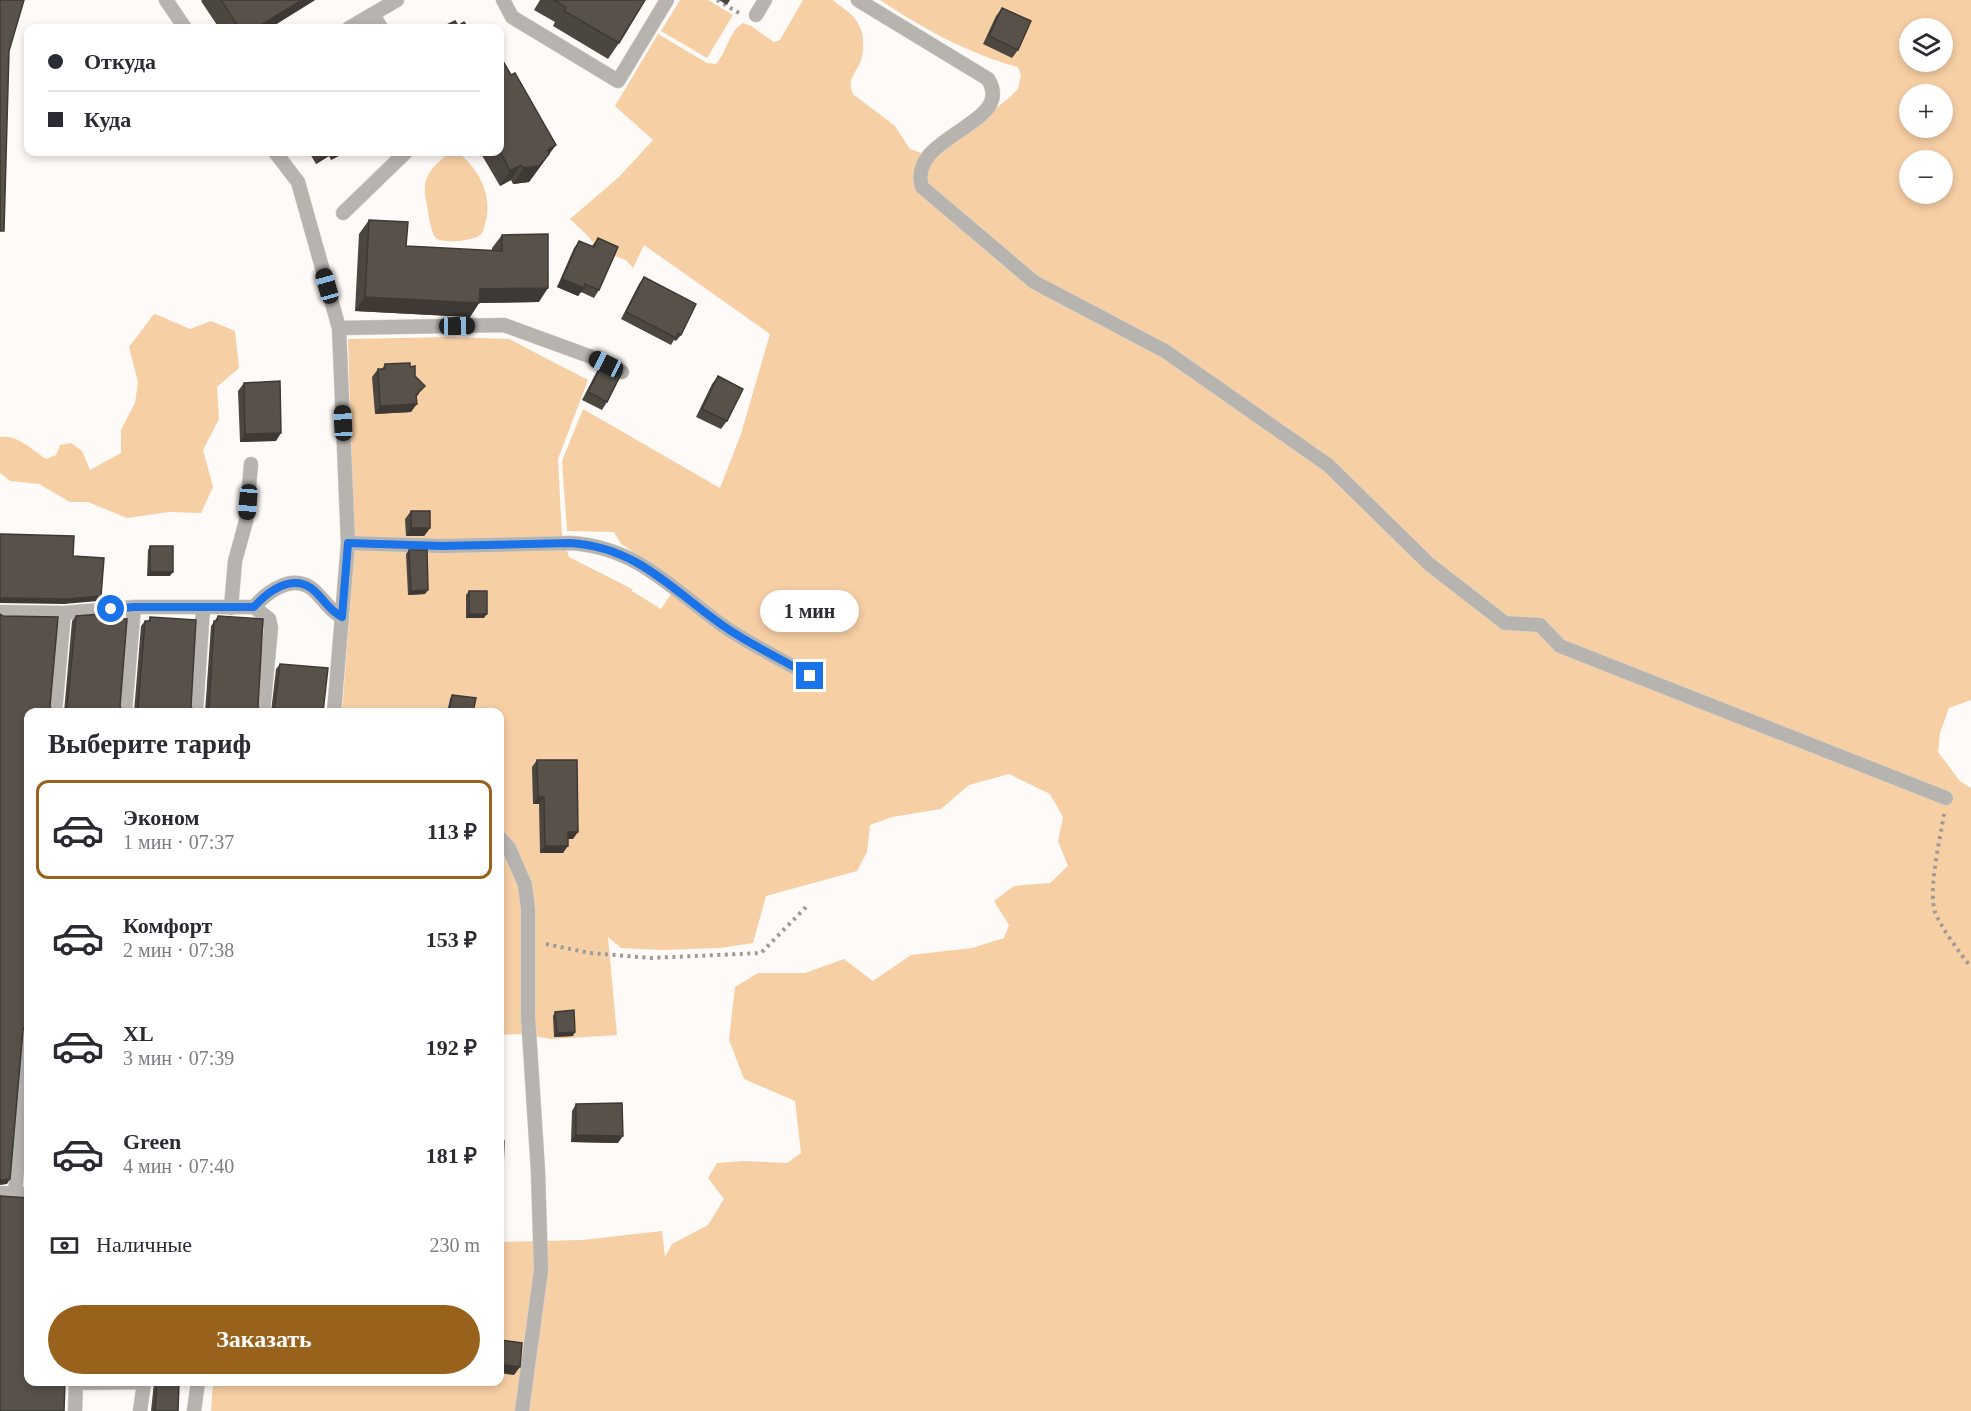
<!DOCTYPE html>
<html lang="ru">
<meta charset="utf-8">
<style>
:root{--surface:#fff;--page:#f7f7f7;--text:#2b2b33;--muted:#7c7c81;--line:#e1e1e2;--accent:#99621c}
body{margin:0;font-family:"Times New Roman",serif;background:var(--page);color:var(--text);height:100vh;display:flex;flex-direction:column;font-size:22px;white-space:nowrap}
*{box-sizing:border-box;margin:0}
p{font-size:20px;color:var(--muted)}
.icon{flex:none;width:33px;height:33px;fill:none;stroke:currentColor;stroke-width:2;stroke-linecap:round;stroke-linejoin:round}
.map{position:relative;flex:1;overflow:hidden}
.drawer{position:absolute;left:24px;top:708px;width:480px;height:678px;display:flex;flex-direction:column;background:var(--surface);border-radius:12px;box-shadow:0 3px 9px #0003}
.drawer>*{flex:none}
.hud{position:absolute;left:24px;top:24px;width:480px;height:132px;border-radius:12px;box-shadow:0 3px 9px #0003;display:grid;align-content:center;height:132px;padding:0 24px;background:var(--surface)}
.tools{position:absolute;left:1899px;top:18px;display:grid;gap:12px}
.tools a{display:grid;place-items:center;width:54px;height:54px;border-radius:50%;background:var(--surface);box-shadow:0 3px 9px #0003;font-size:30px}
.end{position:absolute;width:27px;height:27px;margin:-14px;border:8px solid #1a73e8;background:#fff;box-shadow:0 0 0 3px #fff}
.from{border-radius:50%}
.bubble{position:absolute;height:42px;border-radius:21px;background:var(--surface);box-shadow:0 3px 9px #0003;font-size:20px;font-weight:700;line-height:42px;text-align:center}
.car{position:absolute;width:18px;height:36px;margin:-18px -9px;border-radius:8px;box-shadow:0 0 4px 2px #0007;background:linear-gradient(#222 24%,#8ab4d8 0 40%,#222 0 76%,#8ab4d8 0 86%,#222 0)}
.hud b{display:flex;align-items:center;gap:21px;height:57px;font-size:22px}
.hud b+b{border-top:2px solid var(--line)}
.hud i{width:15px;height:15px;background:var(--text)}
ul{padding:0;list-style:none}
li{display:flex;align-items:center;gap:18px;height:99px;margin:0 12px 9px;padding:0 12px;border:3px solid transparent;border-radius:12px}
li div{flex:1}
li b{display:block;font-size:22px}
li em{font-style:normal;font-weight:700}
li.on{border-color:var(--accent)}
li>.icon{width:54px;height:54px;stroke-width:1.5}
h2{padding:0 24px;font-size:27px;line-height:72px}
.pay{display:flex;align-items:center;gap:15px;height:66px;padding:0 24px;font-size:22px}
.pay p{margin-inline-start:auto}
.button{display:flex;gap:12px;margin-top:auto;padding:12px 24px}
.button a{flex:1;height:69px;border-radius:36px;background:var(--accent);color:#fff;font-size:24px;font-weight:700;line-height:69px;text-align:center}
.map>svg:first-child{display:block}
</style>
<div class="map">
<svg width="1971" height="1411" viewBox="0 0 1971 1411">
<rect width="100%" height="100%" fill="#fefaf7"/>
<path fill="#f7cfa5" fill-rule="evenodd" d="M 680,0 L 708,0 L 733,15 L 707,58 L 661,31 Z
M 803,0 C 811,0 824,0 832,0 C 835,1 840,6 843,8 C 861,20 866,36 862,57 C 859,71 844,80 854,95 L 895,126 L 910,149 L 922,153 L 970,129 L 1010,97 L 1018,89 L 1021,75 L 1018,67 C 969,54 922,28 880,0 L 1971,0 L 1971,700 L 1949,708 L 1940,733 L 1938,752 L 1960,781 L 1971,788 L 1971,1411 L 211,1411 L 213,1382 L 500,1382 L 500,1242 L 582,1240 L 662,1231 L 665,1257 L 672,1244 L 708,1225 L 724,1199 L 708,1178 L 717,1163 L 744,1161 L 787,1163 L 801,1153 L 795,1101 L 744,1079 L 729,1040 L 735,987 L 758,973 L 805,973 L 844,959 L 873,981 L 911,955 L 972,948 L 1004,938 L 1009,925 L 994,901 L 1014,886 L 1050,883 L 1068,866 L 1058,841 L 1063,817 L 1050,794 L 1009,774 L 969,785 L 941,809 L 892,817 L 870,825 L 867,852 L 857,871 L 766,896 L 753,943 L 720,948 L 662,950 L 621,948 L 608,937 L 617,1035 L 552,1039 L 519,1034 L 500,1035 L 500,712 L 342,712 L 354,554 L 348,339 L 452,337 L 509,339 L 588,380 L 558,459 L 562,536 L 569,557 L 632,589 L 632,591 L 661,609 L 679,582 L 621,544 L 614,532 L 567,531 L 562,461 L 583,409 L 720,488 L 741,434 L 770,334 L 644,245 L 633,268 L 626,260 L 600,251 L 588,236 L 570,219 L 619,177 L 653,140 L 615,106 L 658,34 L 707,63 L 716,64 C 727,52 729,31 743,23 L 751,26 L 774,42 L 780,40 ZM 1910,28 L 1942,28 L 1942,62 L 1910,62 ZM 1910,94 L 1942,94 L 1942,128 L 1910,128 ZM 1910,160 L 1942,160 L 1942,194 L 1910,194 Z
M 447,155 L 461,155 C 481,172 493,198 485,224 C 484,227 484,230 482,233 C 477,241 441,245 435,237 C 430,229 429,215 427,206 C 421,180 427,171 447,155 Z
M 154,314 C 167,318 177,324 190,329 L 211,321 L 235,331 L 239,368 L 217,387 L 219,419 L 203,450 L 213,487 L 201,513 L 169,512 L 127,518 L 88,502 L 70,502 L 39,484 L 10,481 L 0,473 L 0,437 C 17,434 33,450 46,459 L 56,455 L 60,445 L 71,443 L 82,451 L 90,470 L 121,453 L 121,430 L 135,403 L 138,382 L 129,347 Z"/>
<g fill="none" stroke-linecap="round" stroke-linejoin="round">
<g stroke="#d8d4d1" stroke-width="15">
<path id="lane" d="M 166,0 L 185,28
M 503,0 L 512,17 L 618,81 L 667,0
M 858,0 L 988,79 C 1017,125 906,135 922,187 L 1034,282 L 1165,351 L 1328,465 L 1429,564 L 1505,623 L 1540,625 L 1560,646 L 1946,798
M 373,14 L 381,28
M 756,15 L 765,0
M 349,28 L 397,0
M 275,152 L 298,182 L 339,328 L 348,543 L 334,712
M 343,213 L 406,152
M 339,328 L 504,325 L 589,356 L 622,372
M 348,543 L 442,546 L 570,543 C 637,547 671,588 722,625 C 749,644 781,659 810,676
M 254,607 C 267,592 291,574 311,588 C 323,597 328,610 342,617
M 231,608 L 235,561 L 246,521 L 251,464
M 0,612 L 64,613 L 134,607 L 254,607 L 269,619 L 271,628 L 263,712
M 55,712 L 64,613
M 125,712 L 134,607
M 196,712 L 203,608
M 500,838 L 509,848 L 525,885 L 528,909 L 528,1016 L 538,1171 L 541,1270 L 522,1411
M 0,1193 L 28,1194
M 15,1193 L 28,1036
M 76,1383 L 144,1382
M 75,1411 L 76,1382
M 140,1411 L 144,1383
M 194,1411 L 198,1382"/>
</g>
<path stroke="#9e9a98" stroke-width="4" stroke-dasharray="3 4.5" stroke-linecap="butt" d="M 717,0 L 739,13
M 1944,814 C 1940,840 1928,888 1935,912 C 1940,926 1961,955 1971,967
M 546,944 L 590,953 L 651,958 L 761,953 L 808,905"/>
<use href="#lane" stroke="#b7b4b0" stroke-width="14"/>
</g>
<path fill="#4c4640" d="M 202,0 L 315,0 L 270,28 L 219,28 L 201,1 Z
M 540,0 L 645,0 L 619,43 L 608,59 L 553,26 L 555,22 L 534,10 Z
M 719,0 L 730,0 L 727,5 Z
M 1002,8 L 1018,50 L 1012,58 L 983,44 L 996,16 Z
M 309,152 L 346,152 L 331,160 L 329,156 L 316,164 Z
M 480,152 L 500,152 L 545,160 L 529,182 L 513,184 L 511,180 L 500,186 Z
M 369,220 L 406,246 L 492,251 L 492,248 L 502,235 L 539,302 L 479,303 L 470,317 L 355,311 L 359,234 Z
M 598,238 L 599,290 L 594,298 L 581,292 L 578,296 L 557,287 L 574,248 L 579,241 L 592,246 Z
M 644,277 L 681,335 L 676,341 L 674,340 L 671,345 L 621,319 L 639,284 Z
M 603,363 L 607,402 L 602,410 L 582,400 L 597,371 Z
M 385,364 L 410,367 L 415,376 L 419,394 L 416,397 L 411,412 L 375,414 L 372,377 L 378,369 L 382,369 Z
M 718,376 L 727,421 L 721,429 L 696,417 L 712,384 Z
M 244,383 L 276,441 L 240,442 L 238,391 Z
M 411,511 L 430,528 L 424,536 L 406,536 L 405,519 Z
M 150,546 L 170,576 L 147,576 L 148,550 Z
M 409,550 L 425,594 L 408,595 L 406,554 Z
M 469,591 L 484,618 L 466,618 L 466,595 Z
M 76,616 L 100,617 L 120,706 L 64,712 L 72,621 Z
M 218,616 L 258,706 L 260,712 L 205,712 L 211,626 Z
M 150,617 L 191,706 L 193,712 L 134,712 L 141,626 L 145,621 L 148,621 Z
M 280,664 L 323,712 L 271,712 L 276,669 Z
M 452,695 L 473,712 L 447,712 L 450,699 Z
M 537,760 L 573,839 L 568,839 L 563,853 L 540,853 L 539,804 L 533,804 L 532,767 Z
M 555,1012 L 573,1036 L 554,1037 L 553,1016 Z
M 576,1104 L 618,1143 L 571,1142 L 572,1111 Z
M 28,1139 L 28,1186 L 25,1185 Z
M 154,1382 L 179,1382 L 178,1411 L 151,1411 Z"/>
<path fill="#3e3934" d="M 302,0 L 315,0 L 270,28 L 256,28 Z
M 556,145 L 529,182 L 513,184 L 524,168 L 547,150 Z
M 325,152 L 332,152 L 329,156 L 316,164 Z
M 338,152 L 346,152 L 331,160 Z
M 521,165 L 511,180 L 500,186 L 510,171 Z
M 562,279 L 584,288 L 578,296 L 557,287 Z
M 548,288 L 539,302 L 472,303 L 479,303 L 470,317 L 355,311 L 365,297 L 480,289 Z
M 417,404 L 411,412 L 375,414 L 380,406 Z
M 281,433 L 276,441 L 240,442 L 245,434 Z
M 411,528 L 430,528 L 424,536 L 406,536 Z
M 150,572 L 173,572 L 170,576 L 147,576 Z
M 428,590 L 425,594 L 408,595 L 411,591 Z
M 101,596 L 98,601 L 64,604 L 0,603 L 0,599 L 4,598 Z
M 469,614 L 487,614 L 484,618 L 466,618 Z
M 538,797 L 544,797 L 539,804 L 533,804 Z
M 568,832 L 578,832 L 573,839 L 563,839 Z
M 545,846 L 568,846 L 563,853 L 540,853 Z
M 575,1032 L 573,1036 L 554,1037 L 557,1033 Z
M 576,1135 L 623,1136 L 618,1143 L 571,1142 Z
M 10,1179 L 7,1184 L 0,1185 L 0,1180 Z
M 28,1180 L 28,1186 L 25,1185 Z
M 500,1364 L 520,1367 L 514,1375 L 500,1373 Z"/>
<path fill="#58514a" stroke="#3e3934" stroke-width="1.5" d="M 0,0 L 24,0 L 9,51 L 4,231 L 0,231 Z
M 221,0 L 302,0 L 256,28 L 239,28 Z
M 554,0 L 645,0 L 619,43 L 564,11 L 566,7 Z
M 1002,8 L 1031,21 L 1018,50 L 989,36 Z
M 455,21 L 458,26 L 464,22 L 468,28 L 441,28 Z
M 500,56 L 511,75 L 515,73 L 556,145 L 547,150 L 549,154 L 539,166 L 524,168 L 521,165 L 510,171 L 500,151 Z
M 369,220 L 408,222 L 406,246 L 502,251 L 502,235 L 548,234 L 548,288 L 480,289 L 479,303 L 365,297 Z
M 598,238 L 618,247 L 599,290 L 585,284 L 584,288 L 562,279 L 579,241 L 594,247 Z
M 644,277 L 696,304 L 681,335 L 678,333 L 676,338 L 626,312 Z
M 410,363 L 410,367 L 415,366 L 415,376 L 425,386 L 416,395 L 417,404 L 380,406 L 378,369 L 385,369 L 385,364 Z
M 603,363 L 622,372 L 607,402 L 588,392 Z
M 718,376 L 743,389 L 727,421 L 702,409 Z
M 280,381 L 281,433 L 245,434 L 244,383 Z
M 411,511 L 430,511 L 430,528 L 411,528 Z
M 0,534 L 2,534 L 74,536 L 73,556 L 104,558 L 101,596 L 67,599 L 4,598 L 0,599 Z
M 150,546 L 173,546 L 173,572 L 150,572 Z
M 409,550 L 427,550 L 428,590 L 411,591 Z
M 469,591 L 487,591 L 487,614 L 469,614 Z
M 0,614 L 3,616 L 58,617 L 50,706 L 52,712 L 28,712 L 28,1023 L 27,1023 L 23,1030 L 10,1179 L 0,1180 Z
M 100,614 L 100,617 L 127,619 L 120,706 L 122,712 L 64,712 L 67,708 L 76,616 Z
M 218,616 L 263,619 L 258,706 L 260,712 L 206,712 L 209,707 L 214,621 L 217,621 Z
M 150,617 L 196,620 L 191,706 L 193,712 L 135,712 L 138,708 L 145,621 L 150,621 Z
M 280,664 L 328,668 L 323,712 L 272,712 L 274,712 Z
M 452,695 L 476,698 L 473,712 L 449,712 Z
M 537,760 L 577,760 L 578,832 L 568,832 L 568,846 L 545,846 L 544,797 L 538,797 Z
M 574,1010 L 575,1032 L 557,1033 L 555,1012 Z
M 622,1103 L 623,1136 L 576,1135 L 576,1104 Z
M 500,1141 L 504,1141 L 503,1168 L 500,1168 Z
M 0,1196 L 28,1198 L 28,1382 L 65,1382 L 64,1411 L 0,1411 Z
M 500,1340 L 522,1343 L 520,1367 L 500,1364 Z
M 157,1382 L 179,1382 L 178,1411 L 155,1411 Z"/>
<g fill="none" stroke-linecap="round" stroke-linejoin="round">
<path stroke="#1a73e8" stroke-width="8" d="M 111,609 L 134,607 L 254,607 C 267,592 291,574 311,588 C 323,597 328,610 342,617 L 348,543 L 442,546 L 570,543 C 637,547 671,589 722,625 C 749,644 781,659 810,676"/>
</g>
</svg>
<div class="tools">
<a><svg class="icon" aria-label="layers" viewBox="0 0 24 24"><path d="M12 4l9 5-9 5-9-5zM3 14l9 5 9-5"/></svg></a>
<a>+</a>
<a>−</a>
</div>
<i class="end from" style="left:111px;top:609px"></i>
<i class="end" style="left:810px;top:676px"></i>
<div class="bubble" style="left:760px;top:590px;width:99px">1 мин</div>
<i class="car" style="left:327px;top:286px;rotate:344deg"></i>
<i class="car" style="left:457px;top:326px;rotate:89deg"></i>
<i class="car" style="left:606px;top:364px;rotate:296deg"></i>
<i class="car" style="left:343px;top:423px;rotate:357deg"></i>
<i class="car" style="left:248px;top:502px;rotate:185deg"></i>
<div class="hud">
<b><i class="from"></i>Откуда</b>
<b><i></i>Куда</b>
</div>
<section class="drawer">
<h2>Выберите тариф</h2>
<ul>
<li class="on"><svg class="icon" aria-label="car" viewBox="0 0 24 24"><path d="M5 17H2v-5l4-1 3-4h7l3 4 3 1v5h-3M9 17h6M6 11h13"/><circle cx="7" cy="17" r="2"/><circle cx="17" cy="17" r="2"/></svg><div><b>Эконом</b><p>1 мин · 07:37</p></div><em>113 ₽</em></li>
<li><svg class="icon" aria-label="car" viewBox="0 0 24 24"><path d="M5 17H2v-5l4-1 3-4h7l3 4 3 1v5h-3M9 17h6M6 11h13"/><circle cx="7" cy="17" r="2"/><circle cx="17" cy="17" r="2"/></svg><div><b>Комфорт</b><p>2 мин · 07:38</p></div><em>153 ₽</em></li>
<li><svg class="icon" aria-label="car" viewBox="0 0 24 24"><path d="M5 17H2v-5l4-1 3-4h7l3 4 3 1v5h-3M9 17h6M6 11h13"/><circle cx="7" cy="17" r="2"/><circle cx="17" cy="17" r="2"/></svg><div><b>XL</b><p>3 мин · 07:39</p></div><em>192 ₽</em></li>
<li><svg class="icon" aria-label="car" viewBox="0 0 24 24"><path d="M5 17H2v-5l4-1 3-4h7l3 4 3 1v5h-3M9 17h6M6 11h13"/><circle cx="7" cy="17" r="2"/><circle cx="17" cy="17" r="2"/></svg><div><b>Green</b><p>4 мин · 07:40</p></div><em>181 ₽</em></li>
</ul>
<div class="pay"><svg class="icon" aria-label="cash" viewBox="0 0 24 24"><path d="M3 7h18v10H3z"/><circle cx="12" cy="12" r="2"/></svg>Наличные<p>230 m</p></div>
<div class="button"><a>Заказать</a></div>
</section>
</div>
